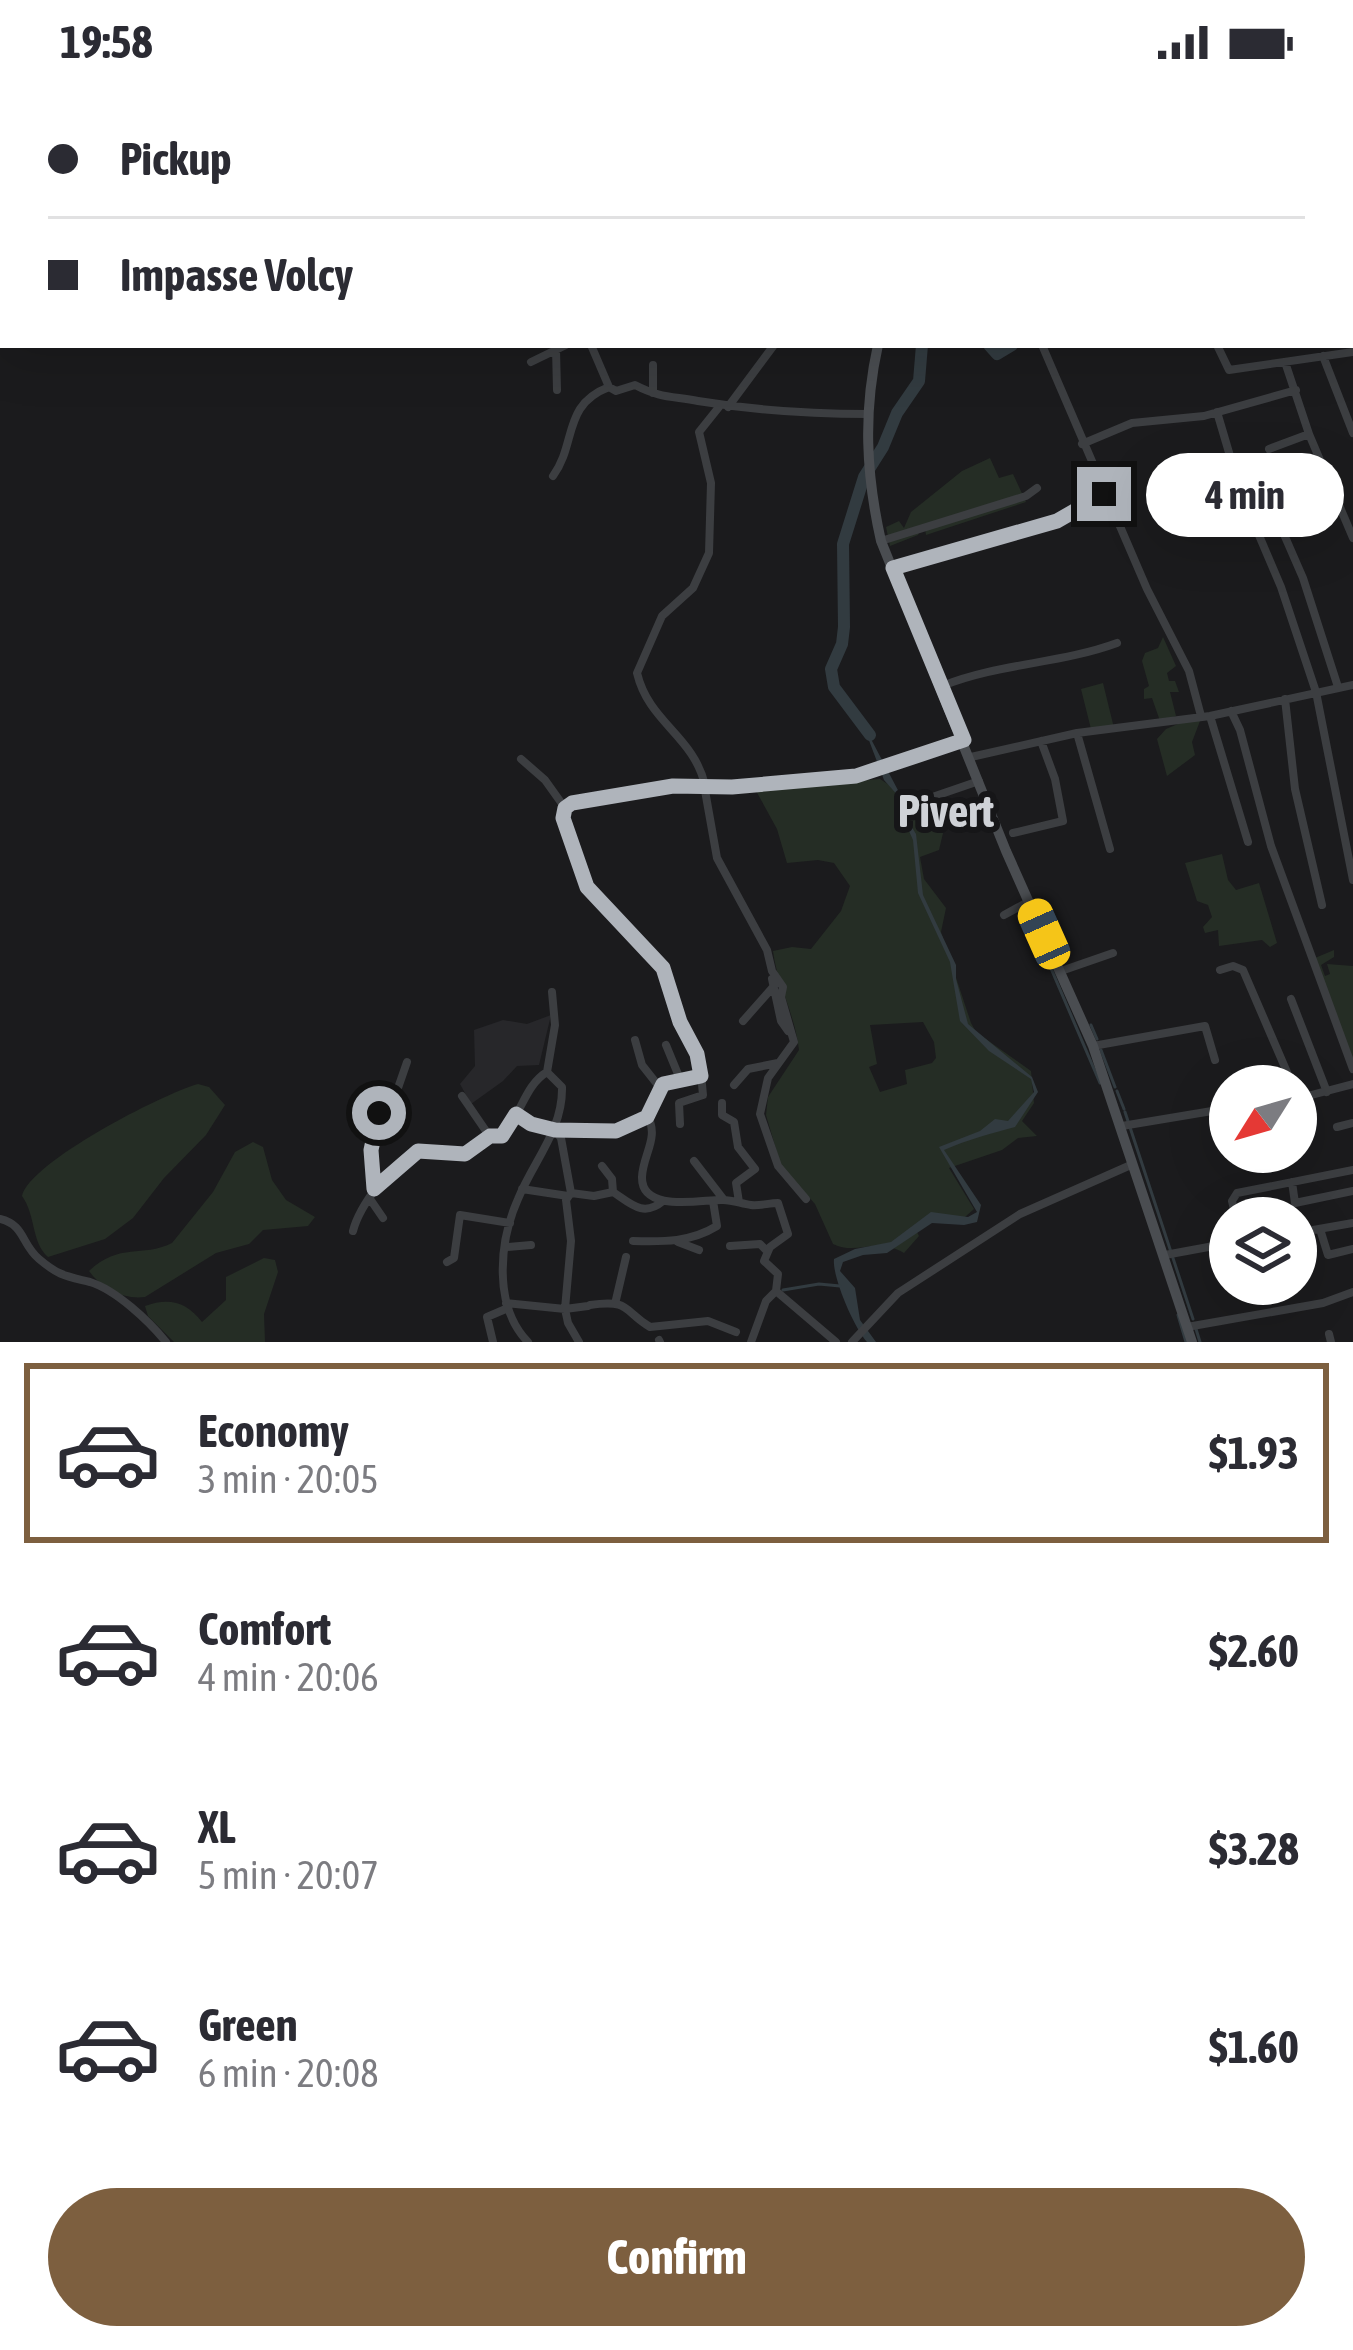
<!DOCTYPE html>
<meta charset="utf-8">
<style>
:root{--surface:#fff;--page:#f7f7f7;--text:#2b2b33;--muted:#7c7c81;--line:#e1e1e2;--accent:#7d5f3f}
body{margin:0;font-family:"Asap Condensed",sans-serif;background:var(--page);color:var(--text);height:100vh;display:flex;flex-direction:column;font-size:45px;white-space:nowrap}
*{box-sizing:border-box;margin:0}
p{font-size:39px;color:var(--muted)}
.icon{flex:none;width:66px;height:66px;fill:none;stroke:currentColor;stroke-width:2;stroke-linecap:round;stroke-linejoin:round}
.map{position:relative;height:1258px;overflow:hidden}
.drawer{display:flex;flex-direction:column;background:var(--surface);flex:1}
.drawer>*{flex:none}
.guide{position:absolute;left:0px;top:0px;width:1353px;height:264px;box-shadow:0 12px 48px #0002;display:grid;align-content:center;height:264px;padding:0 48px;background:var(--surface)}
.needle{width:78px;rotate:233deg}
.controls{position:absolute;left:1209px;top:981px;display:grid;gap:24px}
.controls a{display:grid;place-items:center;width:108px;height:108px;border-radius:50%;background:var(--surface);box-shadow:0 12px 48px #0002;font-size:60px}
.end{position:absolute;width:54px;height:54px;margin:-27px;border:15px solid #afb4bb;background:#111;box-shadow:0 0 0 6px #111}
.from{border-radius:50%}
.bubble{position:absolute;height:84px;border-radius:42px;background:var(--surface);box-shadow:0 12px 48px #0002;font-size:39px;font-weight:700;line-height:84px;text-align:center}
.car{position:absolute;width:36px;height:72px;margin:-36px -18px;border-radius:15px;box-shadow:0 0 9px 3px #0007;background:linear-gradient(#f5c518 24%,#345 0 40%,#f5c518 0 76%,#345 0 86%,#f5c518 0)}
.guide b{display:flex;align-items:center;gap:42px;height:114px;font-size:45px}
.guide b+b{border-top:3px solid var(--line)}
.guide i{width:30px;height:30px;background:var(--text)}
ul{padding:21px 0 0;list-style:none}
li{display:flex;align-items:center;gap:36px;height:180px;margin:0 24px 18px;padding:0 24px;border:6px solid transparent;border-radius:0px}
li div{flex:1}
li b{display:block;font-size:45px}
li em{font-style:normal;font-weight:700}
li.active{border-color:var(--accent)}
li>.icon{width:108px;height:108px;stroke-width:1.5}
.primary-button{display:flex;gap:24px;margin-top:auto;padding:24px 48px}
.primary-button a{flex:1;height:138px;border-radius:72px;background:var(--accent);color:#fff;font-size:48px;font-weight:700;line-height:138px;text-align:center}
.status{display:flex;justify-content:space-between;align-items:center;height:84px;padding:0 60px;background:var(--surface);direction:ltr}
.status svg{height:33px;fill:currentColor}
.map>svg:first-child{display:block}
</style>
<div class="status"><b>19:58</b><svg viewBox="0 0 49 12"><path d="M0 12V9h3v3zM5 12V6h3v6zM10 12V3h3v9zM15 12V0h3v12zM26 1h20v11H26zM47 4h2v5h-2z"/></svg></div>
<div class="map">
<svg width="1353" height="1258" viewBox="0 0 1353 1258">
<rect width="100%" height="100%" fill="#1b1b1d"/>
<path fill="#27272a" d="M 1269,0 L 1353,0 L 1353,225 L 1350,3 L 1266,3 Z
M 551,931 L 539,981 L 517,982 L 503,997 L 471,1020 L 460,1000 L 475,982 L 474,946 L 503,936 L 527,940 Z"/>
<path fill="#252d25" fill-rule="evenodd" d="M 990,374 L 999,394 L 1013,390 L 1026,418 L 926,451 L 925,444 L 921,444 L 918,451 L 890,462 L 886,443 L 899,437 L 904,444 L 911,428 L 962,387 Z
M 1163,553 L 1176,582 L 1167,589 L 1169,597 L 1175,597 L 1179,608 L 1170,608 L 1176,632 L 1160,637 L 1152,614 L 1144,615 L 1144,605 L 1149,602 L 1142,577 L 1145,569 L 1158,564 Z
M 1103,599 L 1114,644 L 1091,645 L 1081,605 Z
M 1190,635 L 1200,637 L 1192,658 L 1195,671 L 1167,692 L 1157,655 L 1166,645 Z
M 880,695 L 906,712 L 917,740 L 928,745 L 944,745 L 939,766 L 920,773 L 924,795 L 946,824 L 941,848 L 971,939 L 976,948 L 1031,987 L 1034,1019 L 1022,1037 L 1037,1052 L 1018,1054 L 1002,1066 L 949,1084 L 974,1125 L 965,1133 L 914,1142 L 919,1152 L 904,1169 C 875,1152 858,1172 833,1160 L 815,1120 L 781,1082 L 766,1031 L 768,1013 L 799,966 C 795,930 777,900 773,867 L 792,863 L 811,865 L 841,827 L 850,802 L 834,779 L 818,776 L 787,779 L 777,745 L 755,705 ZM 923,938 L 934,958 L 936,974 L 932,979 L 905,986 L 907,1000 L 880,1008 L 869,983 L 877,980 L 870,941 Z
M 1222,770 L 1228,796 L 1236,806 L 1259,799 L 1277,859 L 1270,863 L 1262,856 L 1219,862 L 1218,846 L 1205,849 L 1203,843 L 1212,833 L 1208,821 L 1197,817 L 1185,779 Z
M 1334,866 L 1334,873 L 1321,881 L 1325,892 L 1330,890 L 1327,880 L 1353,882 L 1353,976 L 1315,874 Z
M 198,1000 L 209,1003 L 225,1021 L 206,1051 L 164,1094 L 133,1134 L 105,1155 L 48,1173 C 31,1158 36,1131 22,1112 C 30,1078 162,1010 198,1000 Z
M 253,1058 L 263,1063 L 272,1096 L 286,1116 L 315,1133 L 308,1142 L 263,1146 L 249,1160 L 216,1169 L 145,1213 C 124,1216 101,1204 89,1187 C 120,1158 142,1174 172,1159 L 213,1108 L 235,1068 Z
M 264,1174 L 275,1176 L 278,1188 L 264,1230 L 265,1258 L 174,1258 L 148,1232 L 145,1222 C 169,1213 187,1218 202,1238 L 226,1216 L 226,1193 Z"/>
<path fill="#323b40" d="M 862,638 L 910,729 L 908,737 L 916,750 L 923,811 L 956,881 L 956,895 L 968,940 L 1032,993 L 1038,1008 L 1015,1043 C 993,1049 966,1056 944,1066 L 981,1121 L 977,1138 L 964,1141 L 932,1139 L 887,1169 L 863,1171 L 843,1178 L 840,1187 L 855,1204 L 860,1236 L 876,1258 L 867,1258 C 853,1242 832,1192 834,1175 L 855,1165 L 891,1158 L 931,1128 L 968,1133 L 977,1128 L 939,1063 L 980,1047 L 995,1035 L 1008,1037 L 1034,1008 L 1031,995 L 989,967 L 960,937 L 950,878 L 918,809 L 913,756 L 905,738 L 907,729 L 901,715 L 884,696 Z"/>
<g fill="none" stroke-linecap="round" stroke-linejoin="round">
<path stroke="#323b40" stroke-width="3" d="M 1026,826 L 1100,999
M 1091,941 L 1097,955
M 1101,966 L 1115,1003
M 1117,1007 L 1124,1025
M 1125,1028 L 1193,1235
M 783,1206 L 819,1200 L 840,1202
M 1178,1231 L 1186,1258
M 1196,1245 L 1200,1258"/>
<path stroke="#323b40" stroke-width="12" d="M 989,261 L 997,270 L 1012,261
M 870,651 L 834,603 L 831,585 L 842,560 L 844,543 L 843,460 L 864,393 L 883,363 L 897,329 L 919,297 L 922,261"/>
<path stroke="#3c3e41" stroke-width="8" d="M 463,0 L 466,3
M 584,0 L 589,3
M 809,0 L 809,3
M 847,0 L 848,3
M 497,3 L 501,0
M 613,3 L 615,0
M 681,3 L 682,0
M 1073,3 L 1074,0
M 1111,3 L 1112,0
M 1242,3 L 1245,0
M 1350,229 L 1353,236
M 591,261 L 609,303
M 1042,261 L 1147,505 L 1189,587 L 1201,632
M 1217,261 L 1229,286 L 1353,268
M 556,265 L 557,306
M 1323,272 L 1353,349
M 531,278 L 566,261
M 1285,278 L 1309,350 L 1353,454
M 653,309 L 653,281
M 728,323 L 774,261
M 1217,328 L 1241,409 L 1281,503 L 1316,608 L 1353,796
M 1082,360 L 1132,339 L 1204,332 L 1296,306
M 1269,365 L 1309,350
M 553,392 C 577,359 562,321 609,303 L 616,307 L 635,301 C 660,314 671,312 698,317 C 753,326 810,330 868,330
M 1262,400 L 1303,494 L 1338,603
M 881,457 L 1026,412 L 1037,404
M 893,484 L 1057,437 L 1104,410
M 942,602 C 999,579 1060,580 1117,559
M 1285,615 L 1295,705 L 1322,821
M 1231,627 L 1240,646 L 1271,762 L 1353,985
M 1210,632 L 1248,758
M 1077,649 L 1110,765
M 971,673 L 1077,649 L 1210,632 L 1353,601
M 521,675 L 545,696 L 565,724
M 704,701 L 717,774 L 767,866 L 772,887 L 783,903 L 781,913 L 794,958 L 768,994 L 760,1030 L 778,1082 L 806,1115
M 705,701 C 693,651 649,639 637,589 L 662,532 L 693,504 L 709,469 L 711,399 L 699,348 L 719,323
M 912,720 L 979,697
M 1013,749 L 1063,737 L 1055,695 L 1041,657
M 1004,831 L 1028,818
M 1220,886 L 1233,882 L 1243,886 L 1293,1002
M 1061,887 L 1113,869
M 772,895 L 781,937 L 788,947
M 1291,915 L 1327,1008
M 743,937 L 774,902
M 635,956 L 642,981 L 661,1005
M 666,961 L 680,995
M 1093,962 L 1205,942 L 1215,976
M 547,988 L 555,941 L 552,908
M 701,992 L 663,1001 L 647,1031 C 660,1053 643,1070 642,1093 C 641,1130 704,1115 723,1116 C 733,1116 742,1120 751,1121 C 760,1122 769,1119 778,1119 L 788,1150 L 770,1163 L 764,1177 L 778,1190 L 776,1207
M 734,1001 L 748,985 L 778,979
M 462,1012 L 486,1047 L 497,1053 C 521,1038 522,1003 547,988
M 1296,1015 L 1353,1000
M 722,1019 L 722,1031 L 734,1038 L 738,1063 L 755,1085 L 736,1099 L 739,1118
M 516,1030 L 555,1046 L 561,1054 L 571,1109 L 566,1116 L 571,1157 L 565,1225 L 588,1222
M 680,1040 L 679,1019 L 703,1011 L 700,979 L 680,938 L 663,884 L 587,803 L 563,734 L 572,719 L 673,702 L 732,703 L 856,692 L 963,656
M 1122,1042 L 1230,1024
M 1337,1043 L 1353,1039
M 558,1044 L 616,1047 L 647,1033
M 694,1077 L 724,1116
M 602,1082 L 612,1095 L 613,1108
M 1292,1098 L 1295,1119 L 1353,1107
M 373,1103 L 371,1066 L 377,1035 L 386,1013 L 398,1004 L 407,978
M 522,1105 L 568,1112
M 571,1109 L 594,1112 L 613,1108 C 630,1119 643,1134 663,1117
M 370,1115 L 383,1134
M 1236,1134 L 1232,1117 L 1237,1109 L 1353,1086
M 0,1135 C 25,1141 21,1160 39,1175 C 59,1192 66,1192 90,1198 C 116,1206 149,1237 166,1258
M 1320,1145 L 1328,1171 L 1353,1165
M 353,1147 C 359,1123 392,1077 417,1067 C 431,1062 451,1067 465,1070 L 491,1051
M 1296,1149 L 1353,1139
M 633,1157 C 664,1158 691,1158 717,1142 L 713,1117
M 678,1158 L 699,1166
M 730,1162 L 760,1160 L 767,1167
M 507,1163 L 531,1161
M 1165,1171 L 1230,1159
M 447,1178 L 454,1174 L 460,1131 L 510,1139
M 776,1207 L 836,1258
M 506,1219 L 565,1225 L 568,1239 L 579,1258
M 615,1220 L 626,1173
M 590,1221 C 631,1215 623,1227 650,1243 L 708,1237 L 736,1248
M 1187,1243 L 1323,1219 L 1353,1208
M 1329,1250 L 1331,1258
M 659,1256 L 660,1258
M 493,1258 L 487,1233 L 508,1224
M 528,1258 C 493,1222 499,1158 518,1115 C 534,1076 563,1046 562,1003 L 547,988
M 751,1258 L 766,1217 L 776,1207
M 852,1258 L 898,1209 L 1020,1130 L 1133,1080"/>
<path stroke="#4a4d51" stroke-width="10" d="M 877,0 L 878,3
M 878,261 C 863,328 866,390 881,457 L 1006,767 L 1093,962 L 1192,1258"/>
</g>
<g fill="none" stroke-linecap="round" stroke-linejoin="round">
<path stroke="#afb4bb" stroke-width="15" d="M 379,1029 L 371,1066 L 374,1105 L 418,1067 L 465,1070 L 490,1052 L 502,1052 L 516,1030 L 531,1040 L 555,1046 L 616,1047 L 647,1033 L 663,1000 L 701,992 L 697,970 L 680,938 L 663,884 L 587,803 L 563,734 L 565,724 L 572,719 L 673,702 L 732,703 L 856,692 L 964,656 L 893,484 L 1057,437 L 1104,410"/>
</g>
<g text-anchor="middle" stroke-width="12" stroke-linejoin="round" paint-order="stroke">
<g font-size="45" font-weight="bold" fill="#cfd2d7" stroke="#161618">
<text x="946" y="743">Pivert</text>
</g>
</g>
</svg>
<div class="controls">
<a><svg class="needle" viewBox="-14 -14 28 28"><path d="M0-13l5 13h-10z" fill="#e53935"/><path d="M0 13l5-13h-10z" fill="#7c7c81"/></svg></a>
<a><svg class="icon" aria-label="layers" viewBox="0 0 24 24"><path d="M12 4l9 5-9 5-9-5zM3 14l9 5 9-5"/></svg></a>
</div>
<i class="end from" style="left:379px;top:1029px"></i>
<i class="end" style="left:1104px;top:410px"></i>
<div class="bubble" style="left:1146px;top:369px;width:198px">4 min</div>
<i class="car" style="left:1044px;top:850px;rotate:336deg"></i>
<div class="guide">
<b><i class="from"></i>Pickup</b>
<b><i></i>Impasse Volcy</b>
</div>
</div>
<section class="drawer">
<ul>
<li class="active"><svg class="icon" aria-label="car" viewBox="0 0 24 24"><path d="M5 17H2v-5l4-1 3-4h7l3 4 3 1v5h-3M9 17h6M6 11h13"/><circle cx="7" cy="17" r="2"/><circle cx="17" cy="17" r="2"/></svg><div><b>Economy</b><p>3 min · 20:05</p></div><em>$1.93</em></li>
<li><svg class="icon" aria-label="car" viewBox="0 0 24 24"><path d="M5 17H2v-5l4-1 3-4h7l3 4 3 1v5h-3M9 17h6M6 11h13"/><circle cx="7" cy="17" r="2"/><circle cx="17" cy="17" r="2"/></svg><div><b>Comfort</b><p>4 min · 20:06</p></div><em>$2.60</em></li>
<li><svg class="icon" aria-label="car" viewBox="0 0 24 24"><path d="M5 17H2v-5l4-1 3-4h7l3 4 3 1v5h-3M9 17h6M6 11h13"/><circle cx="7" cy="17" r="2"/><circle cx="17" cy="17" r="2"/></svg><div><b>XL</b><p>5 min · 20:07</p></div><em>$3.28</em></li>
<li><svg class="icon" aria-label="car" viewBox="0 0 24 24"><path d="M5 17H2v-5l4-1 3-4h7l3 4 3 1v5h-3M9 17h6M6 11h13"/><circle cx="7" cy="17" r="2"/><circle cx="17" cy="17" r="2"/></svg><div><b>Green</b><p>6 min · 20:08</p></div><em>$1.60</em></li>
</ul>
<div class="primary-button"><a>Confirm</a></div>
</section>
